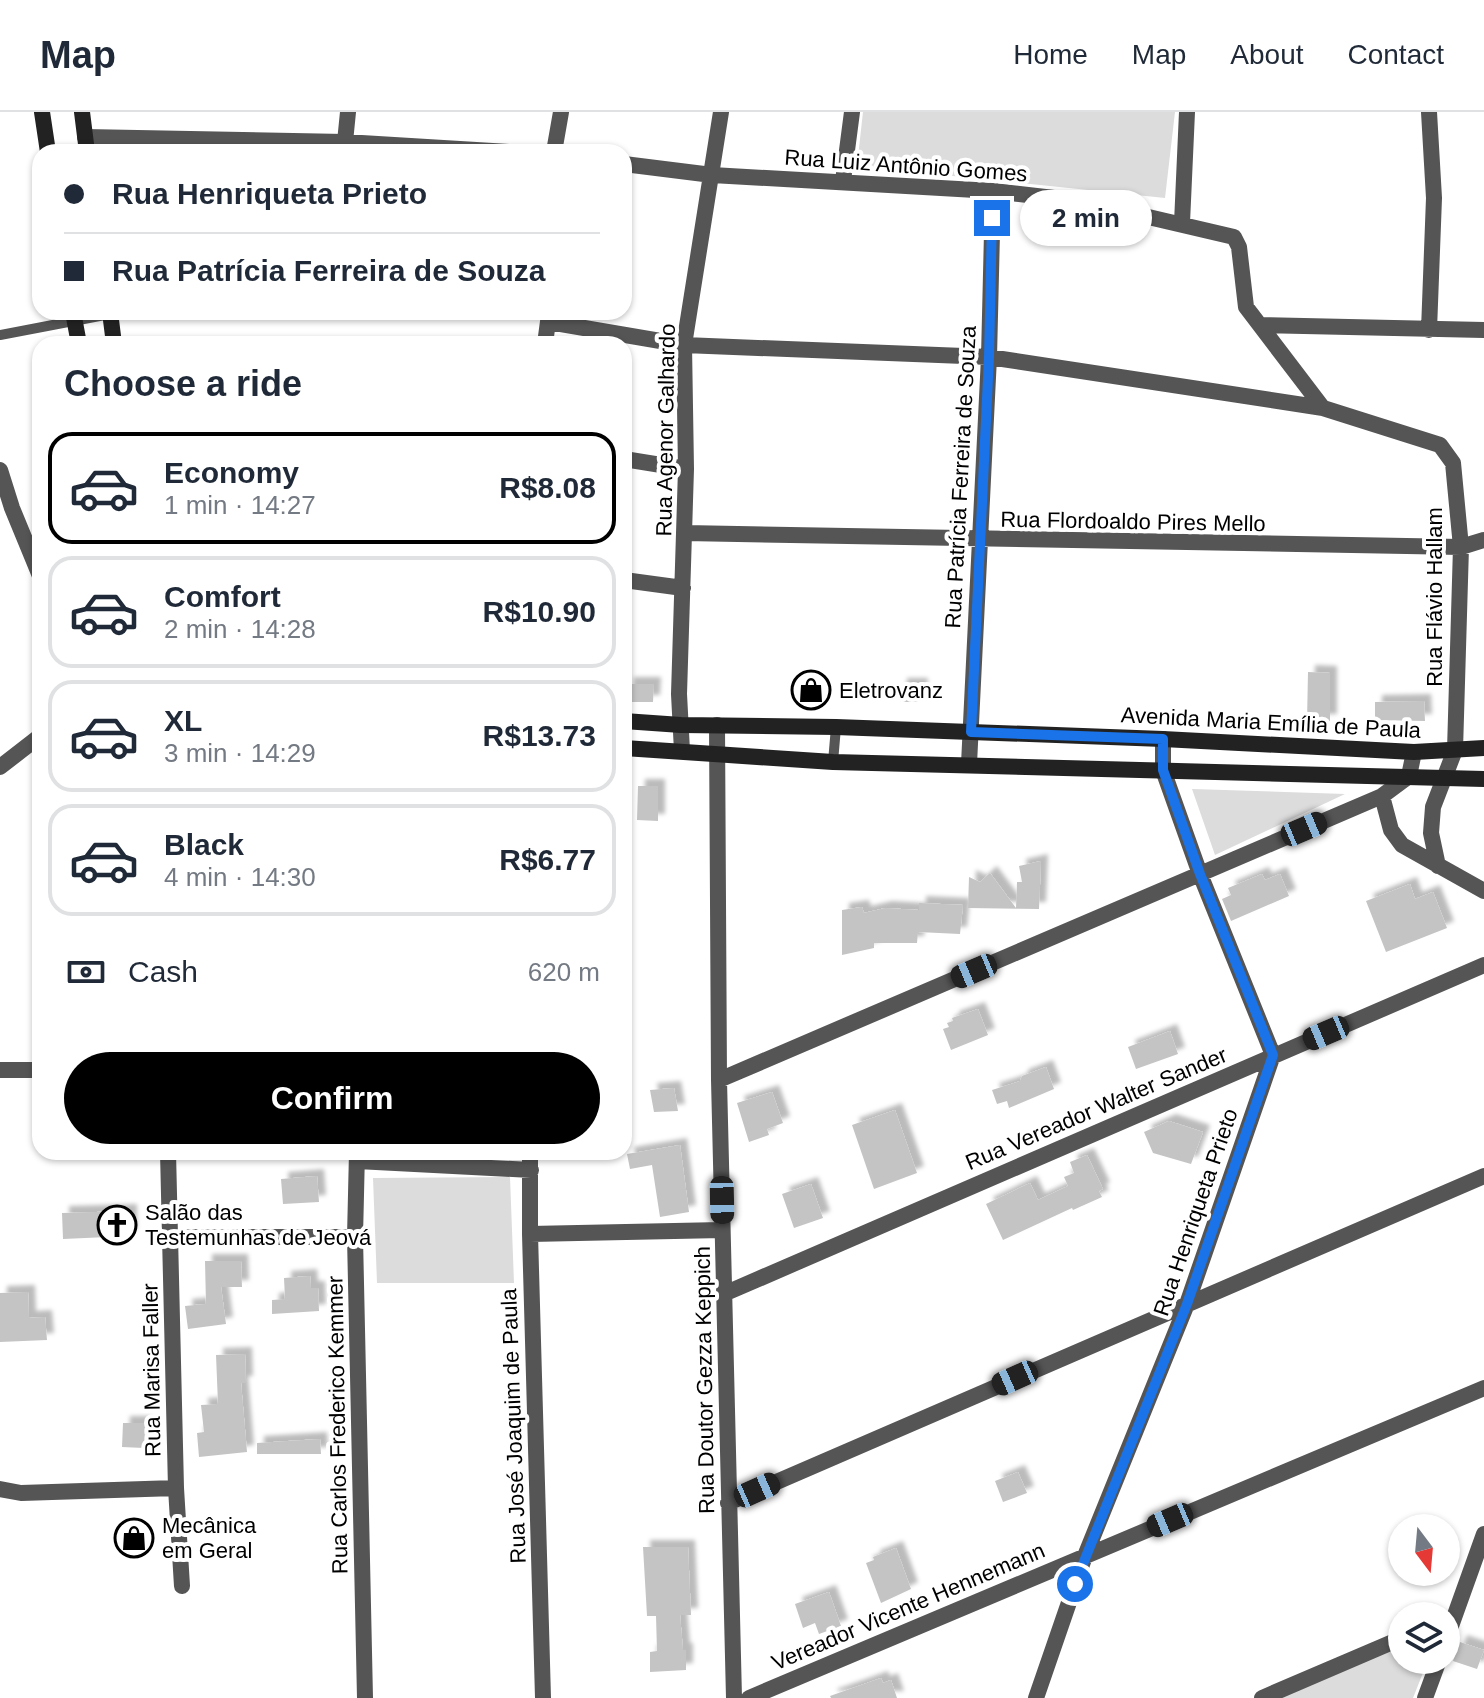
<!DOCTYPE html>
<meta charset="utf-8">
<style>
:root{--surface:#fff;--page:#f2f2f3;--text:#1f2937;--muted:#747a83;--line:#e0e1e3;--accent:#000}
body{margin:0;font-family:Arial,sans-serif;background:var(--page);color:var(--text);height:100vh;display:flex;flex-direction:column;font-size:30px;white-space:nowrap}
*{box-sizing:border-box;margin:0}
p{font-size:26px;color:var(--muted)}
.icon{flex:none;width:44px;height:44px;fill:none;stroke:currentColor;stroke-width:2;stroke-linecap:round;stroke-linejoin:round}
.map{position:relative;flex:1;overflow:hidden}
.details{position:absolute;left:32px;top:224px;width:600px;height:824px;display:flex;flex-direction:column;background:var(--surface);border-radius:24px;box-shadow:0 2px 6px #0004}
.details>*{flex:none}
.guide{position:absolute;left:32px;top:32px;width:600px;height:176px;border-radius:24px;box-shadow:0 2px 6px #0004;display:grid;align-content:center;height:176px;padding:0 32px;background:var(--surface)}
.needle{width:52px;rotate:164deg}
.tools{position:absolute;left:1388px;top:1402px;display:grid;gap:16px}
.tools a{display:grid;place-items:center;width:72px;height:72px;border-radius:50%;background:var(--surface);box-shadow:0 2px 6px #0004;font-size:40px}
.end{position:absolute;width:36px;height:36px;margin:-18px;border:10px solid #1a73e8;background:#fff;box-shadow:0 0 0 4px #fff}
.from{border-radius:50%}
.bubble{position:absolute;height:56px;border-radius:28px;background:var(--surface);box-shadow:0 2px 6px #0004;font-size:26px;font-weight:800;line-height:56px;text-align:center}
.car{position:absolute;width:24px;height:48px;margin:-24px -12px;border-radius:10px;box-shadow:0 0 6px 2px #0007;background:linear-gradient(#222 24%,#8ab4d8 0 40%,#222 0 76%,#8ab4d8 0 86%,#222 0)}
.guide b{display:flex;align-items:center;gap:28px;height:76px;font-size:30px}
.guide b+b{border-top:2px solid var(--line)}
.guide i{width:20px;height:20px;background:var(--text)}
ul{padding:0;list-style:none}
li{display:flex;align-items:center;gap:24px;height:112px;margin:0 16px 12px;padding:0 16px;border:4px solid var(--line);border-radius:24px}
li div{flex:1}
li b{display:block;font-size:30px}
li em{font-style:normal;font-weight:800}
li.active{border-color:var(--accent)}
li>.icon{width:72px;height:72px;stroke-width:1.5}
h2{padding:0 32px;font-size:36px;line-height:96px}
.pay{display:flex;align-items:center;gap:20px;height:88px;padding:0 32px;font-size:30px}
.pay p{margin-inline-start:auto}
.action{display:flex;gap:16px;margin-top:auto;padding:16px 32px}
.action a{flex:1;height:92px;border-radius:48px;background:var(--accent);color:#fff;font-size:32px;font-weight:800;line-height:92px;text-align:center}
header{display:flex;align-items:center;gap:48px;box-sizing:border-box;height:112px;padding:0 40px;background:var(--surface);border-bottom:2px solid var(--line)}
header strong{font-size:38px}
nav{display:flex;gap:44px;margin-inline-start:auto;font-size:28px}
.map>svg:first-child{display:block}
</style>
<header>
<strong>Map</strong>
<nav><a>Home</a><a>Map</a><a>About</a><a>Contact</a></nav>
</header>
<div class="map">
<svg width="1484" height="1586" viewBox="0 0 1484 1586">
<defs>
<filter id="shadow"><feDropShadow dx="7" dy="-7" stdDeviation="2" flood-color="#0004"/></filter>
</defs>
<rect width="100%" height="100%" fill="#fff"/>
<path fill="#dcdcdc" d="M 863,0 L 1175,0 L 1165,86 L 857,54 Z
M 1192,677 L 1345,682 L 1215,743 Z
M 510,1065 L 514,1171 L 377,1171 L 373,1066 Z
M 1402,1532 L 1402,1548 L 1428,1548 L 1413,1586 L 1278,1586 Z"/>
<path fill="#c4c4c4" filter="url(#shadow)" d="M 1308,560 L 1330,561 L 1330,609 L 1307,609 Z
M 627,572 L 654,572 L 653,590 L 626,590 Z
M 900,573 L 921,573 L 920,590 L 900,590 Z
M 1424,589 L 1425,609 L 1375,608 L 1375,590 Z
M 638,674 L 658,674 L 658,709 L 637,708 Z
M 1041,749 L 1039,797 L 968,796 L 969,765 L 980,770 L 990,761 L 1016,796 L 1017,770 L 1022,770 L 1019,754 Z
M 1262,762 L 1265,768 L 1280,762 L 1289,784 L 1231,809 L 1222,787 L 1231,783 L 1228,776 Z
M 1410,772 L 1415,787 L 1433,780 L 1447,816 L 1386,840 L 1366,789 Z
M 919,791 L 963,793 L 960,822 L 918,820 L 917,831 L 874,831 L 874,836 L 842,843 L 842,798 L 862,795 L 864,801 L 885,796 L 919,798 Z
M 978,897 L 988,923 L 951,938 L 943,917 L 949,915 L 947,911 L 953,909 L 952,906 Z
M 1170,919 L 1178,942 L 1136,957 L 1128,935 Z
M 1046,955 L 1054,977 L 1009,996 L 1007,989 L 997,992 L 992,978 L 1020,969 L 1022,964 Z
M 674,976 L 678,999 L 654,1000 L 650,978 Z
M 772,980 L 783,1011 L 767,1017 L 769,1023 L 749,1030 L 737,991 Z
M 895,998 L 917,1061 L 874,1077 L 852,1013 Z
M 1169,1009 L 1203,1020 L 1191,1052 L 1153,1041 L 1144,1020 Z
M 680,1033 L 689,1100 L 660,1105 L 652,1053 L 630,1057 L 627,1042 Z
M 1087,1043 L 1103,1077 L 1099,1079 L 1102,1085 L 1073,1098 L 1072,1096 L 1003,1128 L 986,1092 L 1030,1071 L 1038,1088 L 1068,1074 L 1064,1065 L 1074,1061 L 1070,1050 Z
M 317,1064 L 319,1090 L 283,1092 L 281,1067 Z
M 811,1072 L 823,1106 L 794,1116 L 782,1082 Z
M 130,1099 L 130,1124 L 63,1127 L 62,1101 Z
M 205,1149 L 241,1149 L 242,1175 L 221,1175 L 226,1212 L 188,1217 L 185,1194 L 206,1192 Z
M 310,1164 L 311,1176 L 318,1176 L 319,1199 L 272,1202 L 272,1188 L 285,1187 L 284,1166 Z
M 28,1180 L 29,1206 L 45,1205 L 47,1228 L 0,1230 L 0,1181 Z
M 245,1242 L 246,1271 L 241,1271 L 247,1340 L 199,1345 L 197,1321 L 204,1320 L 201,1293 L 218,1292 L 216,1243 Z
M 123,1311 L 145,1311 L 144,1336 L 122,1335 Z
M 320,1327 L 321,1342 L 257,1342 L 257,1331 Z
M 1018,1360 L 1027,1381 L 1003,1390 L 995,1369 Z
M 643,1435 L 688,1435 L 691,1503 L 680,1503 L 683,1538 L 686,1538 L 686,1558 L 650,1560 L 650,1540 L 657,1539 L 656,1504 L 647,1504 Z
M 896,1436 L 911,1477 L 881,1491 L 866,1451 L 874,1448 L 873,1445 Z
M 829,1480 L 841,1514 L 819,1522 L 815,1511 L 803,1516 L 795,1492 Z
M 1460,1530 L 1484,1538 L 1477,1557 L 1453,1549 Z
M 881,1566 L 883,1571 L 891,1568 L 897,1586 L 831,1586 L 830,1584 Z"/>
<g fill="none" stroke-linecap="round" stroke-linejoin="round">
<path stroke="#555" stroke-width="10" d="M 0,223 L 110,202
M 833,650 L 836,615"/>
<path stroke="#555" stroke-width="16" d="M 85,25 L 345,30 L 509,40
M 345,30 L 348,0
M 554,40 L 561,0
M 624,52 L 712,63 L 993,79 L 1080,89 L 1234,125 L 1239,135 L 1246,195 L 1323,296 L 1440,333 L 1453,351 L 1461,435 L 1455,638 L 1433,695 L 1431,721 L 1438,754
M 843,69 L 852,0
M 1182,111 L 1187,0
M 549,210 L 684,233 L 989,245 L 1323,296
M 1261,213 L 1484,218
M 1429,218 L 1434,86 L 1429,0
M 545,232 L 549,202
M 624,347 L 686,357
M 0,358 L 12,396 L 40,464
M 685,421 L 1461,435 L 1484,428
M 624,468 L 683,476
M 717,613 L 719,968 L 734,1586
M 682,639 L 679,582 L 686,357 L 684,233 L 721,0
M 969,652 L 989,245 L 993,79
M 0,655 L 40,624
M 1382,684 L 1391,718 L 1402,733 L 1484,779
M 0,958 L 40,958
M 719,968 L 1382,684 L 1409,664 L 1414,640
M 168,1040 L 176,1376 L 182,1474
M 357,1040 L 355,1125 L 365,1586
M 530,1040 L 530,1122 L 543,1586
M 357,1049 L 531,1058
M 530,1122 L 722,1118
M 170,1125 L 355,1125
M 726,1181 L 1484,853
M 0,1377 L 21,1381 L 176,1376
M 728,1391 L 1484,1064
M 1446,1528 L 1484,1422
M 749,1586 L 1484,1276
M 1036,1586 L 1085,1444 L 1187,1192 L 1273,943 L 1200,762 L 1163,658 L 1163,627
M 1262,1586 L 1402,1526
M 1425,1586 L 1439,1548"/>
<path stroke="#222" stroke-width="16" d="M 42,0 L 48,40
M 82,0 L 87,40
M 73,200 L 79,232
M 110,200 L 114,232
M 624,609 L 681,613 L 836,615 L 1163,627 L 1414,640 L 1484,636
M 624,636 L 833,650 L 1484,667"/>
</g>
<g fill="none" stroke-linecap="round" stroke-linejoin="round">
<path stroke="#1a73e8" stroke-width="10" d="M 992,106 L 989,245 L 971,620 L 1163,627 L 1163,658 L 1200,762 L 1273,943 L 1187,1192 L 1075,1472"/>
</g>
<defs>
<g id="shop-ring" transform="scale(2)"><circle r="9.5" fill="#fff" stroke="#000" stroke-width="1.5"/><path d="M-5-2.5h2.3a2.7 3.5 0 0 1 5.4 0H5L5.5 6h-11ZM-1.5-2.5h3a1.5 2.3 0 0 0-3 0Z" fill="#000"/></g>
<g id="church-ring" transform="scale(2)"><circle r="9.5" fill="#fff" stroke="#000" stroke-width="1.5"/><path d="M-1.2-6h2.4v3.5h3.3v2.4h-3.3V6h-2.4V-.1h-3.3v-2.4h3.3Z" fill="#000"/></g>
</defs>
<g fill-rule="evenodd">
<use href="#shop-ring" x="811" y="578"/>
<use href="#church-ring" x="117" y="1113"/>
<use href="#shop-ring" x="134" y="1426"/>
</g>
<g text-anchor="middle" stroke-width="8" stroke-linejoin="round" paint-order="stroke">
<g font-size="22" fill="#000" stroke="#fff">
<text transform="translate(906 53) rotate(4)" y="8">Rua Luiz Antônio Gomes</text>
<text transform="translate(665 318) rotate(-89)" y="8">Rua Agenor Galhardo</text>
<text transform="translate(960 365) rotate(-87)" y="8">Rua Patrícia Ferreira de Souza</text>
<text transform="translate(1133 409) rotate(1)" y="8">Rua Flordoaldo Pires Mello</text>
<text transform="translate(1434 485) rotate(-90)" y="8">Rua Flávio Hallam</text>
<text transform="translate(1271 610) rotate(3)" y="8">Avenida Maria Emília de Paula</text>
<text transform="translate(1096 996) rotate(-23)" y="8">Rua Vereador Walter Sander</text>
<text transform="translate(1195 1100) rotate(-71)" y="8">Rua Henriqueta Prieto</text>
<text transform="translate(151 1258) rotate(-91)" y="8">Rua Marisa Faller</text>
<text transform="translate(704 1268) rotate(-91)" y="8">Rua Doutor Gezza Keppich</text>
<text transform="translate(337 1313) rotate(-91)" y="8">Rua Carlos Frederico Kemmer</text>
<text transform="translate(513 1314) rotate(-92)" y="8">Rua José Joaquim de Paula</text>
<text transform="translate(908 1494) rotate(-23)" y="8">Vereador Vicente Hennemann</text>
</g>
<g font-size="22" fill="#000" stroke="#fff" text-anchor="start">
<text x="839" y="586">Eletrovanz</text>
<text x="145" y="1108">Salão das<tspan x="145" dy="25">Testemunhas de Jeová</tspan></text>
<text x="162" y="1421">Mecânica<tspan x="162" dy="25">em Geral</tspan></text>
</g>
</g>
</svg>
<div class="tools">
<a><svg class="needle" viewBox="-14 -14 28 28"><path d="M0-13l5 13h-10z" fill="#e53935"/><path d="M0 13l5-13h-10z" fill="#747a83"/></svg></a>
<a><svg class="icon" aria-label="layers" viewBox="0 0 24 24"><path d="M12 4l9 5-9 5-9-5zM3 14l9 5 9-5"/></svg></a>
</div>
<i class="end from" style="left:1075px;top:1472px"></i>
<i class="end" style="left:992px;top:106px"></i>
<div class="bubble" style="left:1020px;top:78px;width:132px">2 min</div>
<i class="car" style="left:1304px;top:717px;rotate:67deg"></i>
<i class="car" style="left:974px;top:859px;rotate:247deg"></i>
<i class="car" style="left:1326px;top:921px;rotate:247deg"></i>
<i class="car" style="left:722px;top:1088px;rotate:179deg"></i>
<i class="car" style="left:1015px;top:1266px;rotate:246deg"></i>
<i class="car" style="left:757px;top:1378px;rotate:66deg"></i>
<i class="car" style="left:1170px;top:1408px;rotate:247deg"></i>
<div class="guide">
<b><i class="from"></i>Rua Henriqueta Prieto</b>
<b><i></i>Rua Patrícia Ferreira de Souza</b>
</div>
<section class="details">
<h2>Choose a ride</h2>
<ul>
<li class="active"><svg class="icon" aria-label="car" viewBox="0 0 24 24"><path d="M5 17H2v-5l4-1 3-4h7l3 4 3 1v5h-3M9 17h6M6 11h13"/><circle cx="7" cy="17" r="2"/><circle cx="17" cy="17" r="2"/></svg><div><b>Economy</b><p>1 min · 14:27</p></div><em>R$8.08</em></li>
<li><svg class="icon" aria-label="car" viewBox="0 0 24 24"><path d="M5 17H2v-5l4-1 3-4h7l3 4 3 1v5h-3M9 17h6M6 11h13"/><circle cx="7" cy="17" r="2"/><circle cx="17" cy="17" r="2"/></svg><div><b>Comfort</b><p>2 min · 14:28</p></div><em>R$10.90</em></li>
<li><svg class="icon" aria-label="car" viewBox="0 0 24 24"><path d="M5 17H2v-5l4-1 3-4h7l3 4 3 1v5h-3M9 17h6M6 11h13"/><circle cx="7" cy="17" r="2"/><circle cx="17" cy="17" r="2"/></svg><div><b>XL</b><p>3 min · 14:29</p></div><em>R$13.73</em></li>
<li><svg class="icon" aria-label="car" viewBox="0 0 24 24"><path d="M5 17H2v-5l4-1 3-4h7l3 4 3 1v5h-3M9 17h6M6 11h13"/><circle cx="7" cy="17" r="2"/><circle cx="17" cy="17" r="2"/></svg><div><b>Black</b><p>4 min · 14:30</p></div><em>R$6.77</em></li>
</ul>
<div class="pay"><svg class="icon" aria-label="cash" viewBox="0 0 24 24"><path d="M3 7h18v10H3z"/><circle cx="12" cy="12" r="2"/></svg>Cash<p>620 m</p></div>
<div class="action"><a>Confirm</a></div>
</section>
</div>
